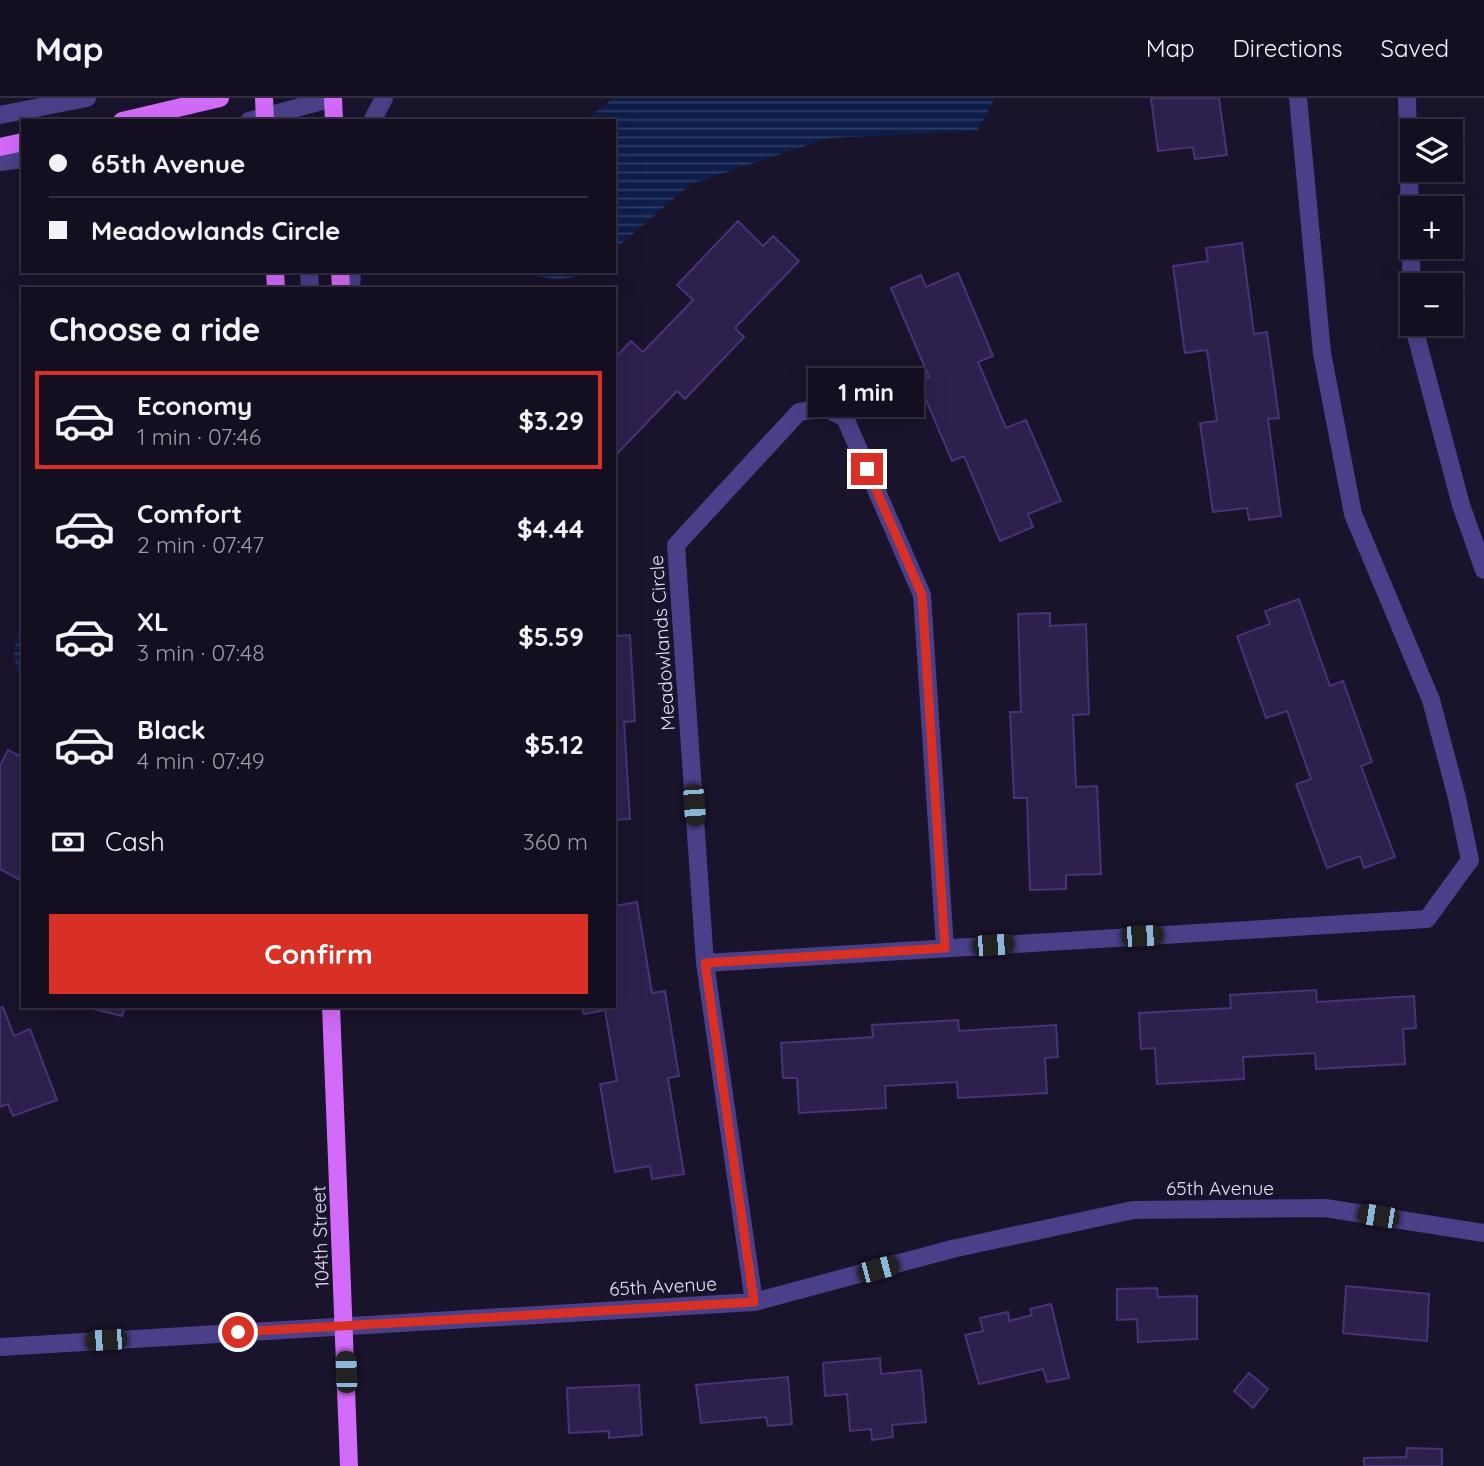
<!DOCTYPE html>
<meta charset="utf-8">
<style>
:root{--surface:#140e21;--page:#211c2e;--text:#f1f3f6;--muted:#9d9ca5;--line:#332e3f;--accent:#d93025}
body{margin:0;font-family:Quicksand,sans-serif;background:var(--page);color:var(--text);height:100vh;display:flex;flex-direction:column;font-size:26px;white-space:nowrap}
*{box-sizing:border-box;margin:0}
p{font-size:23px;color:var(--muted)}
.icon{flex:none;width:38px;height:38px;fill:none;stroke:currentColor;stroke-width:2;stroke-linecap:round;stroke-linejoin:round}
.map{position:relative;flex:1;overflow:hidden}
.sheet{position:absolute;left:21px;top:189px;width:595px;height:721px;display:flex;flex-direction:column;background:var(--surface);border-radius:0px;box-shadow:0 7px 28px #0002,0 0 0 2px var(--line)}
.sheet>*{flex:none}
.top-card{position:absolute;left:21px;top:21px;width:595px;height:154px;border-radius:0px;box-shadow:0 7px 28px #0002,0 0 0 2px var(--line);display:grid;align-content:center;height:154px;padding:0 28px;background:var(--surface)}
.buttons{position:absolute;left:1400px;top:21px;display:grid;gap:14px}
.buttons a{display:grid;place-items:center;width:63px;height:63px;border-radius:0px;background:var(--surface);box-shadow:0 7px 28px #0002,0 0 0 2px var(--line);font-size:35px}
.end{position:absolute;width:32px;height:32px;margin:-16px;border:9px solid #d93025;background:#fff;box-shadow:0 0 0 4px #fff}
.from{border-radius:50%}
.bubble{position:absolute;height:49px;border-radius:0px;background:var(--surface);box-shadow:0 7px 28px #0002,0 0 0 2px var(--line);font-size:23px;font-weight:700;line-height:49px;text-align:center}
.car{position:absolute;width:21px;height:42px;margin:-21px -10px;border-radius:9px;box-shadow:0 0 5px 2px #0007;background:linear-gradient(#222 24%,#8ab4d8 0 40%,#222 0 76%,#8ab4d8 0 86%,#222 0)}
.top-card b{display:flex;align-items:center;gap:24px;height:66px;font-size:26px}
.top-card b+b{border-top:2px solid var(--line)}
.top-card i{width:18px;height:18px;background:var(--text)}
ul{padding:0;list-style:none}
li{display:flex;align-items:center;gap:21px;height:98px;margin:0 14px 10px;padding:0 14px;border:4px solid transparent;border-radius:0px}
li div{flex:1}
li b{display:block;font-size:26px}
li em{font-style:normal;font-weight:700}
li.current{border-color:var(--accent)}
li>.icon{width:63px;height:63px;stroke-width:1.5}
h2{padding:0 28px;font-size:32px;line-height:84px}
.pay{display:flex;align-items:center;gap:18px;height:77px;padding:0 28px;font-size:26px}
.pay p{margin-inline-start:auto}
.primary-button{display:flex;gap:14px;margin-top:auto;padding:14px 28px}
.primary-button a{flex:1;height:80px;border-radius:0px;background:var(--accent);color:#fff;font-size:28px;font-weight:700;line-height:80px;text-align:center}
header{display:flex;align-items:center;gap:42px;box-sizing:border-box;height:98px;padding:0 35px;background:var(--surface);border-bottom:2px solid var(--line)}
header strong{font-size:33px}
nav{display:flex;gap:38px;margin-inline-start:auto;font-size:24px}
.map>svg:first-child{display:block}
</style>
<header>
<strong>Map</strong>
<nav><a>Map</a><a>Directions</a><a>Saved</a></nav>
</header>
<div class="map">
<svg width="1484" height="1368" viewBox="0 0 1484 1368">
<defs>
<pattern id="water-rules" width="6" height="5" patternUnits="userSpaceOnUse" patternTransform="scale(1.75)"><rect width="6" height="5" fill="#0e1e4a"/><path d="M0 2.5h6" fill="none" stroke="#313e65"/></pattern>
</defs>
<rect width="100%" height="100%" fill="#1a132c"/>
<path fill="url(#water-rules)" d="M 614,0 L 995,0 L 977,33 L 829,40 L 691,86 L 614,152 L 614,23 L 584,23 Z
M 530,173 L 589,173 L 586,176 L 559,182 L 533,177 Z
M 23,527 L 23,576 L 18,574 C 11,555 14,545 23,527 Z"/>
<path fill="#2d204d" stroke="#473378" stroke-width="2" d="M 1151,0 L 1219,0 L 1227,57 L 1195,61 L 1193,49 L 1158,53 Z
M 738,123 L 763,148 L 773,138 L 799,163 L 735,230 L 744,239 L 685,301 L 677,293 L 614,359 L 614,261 L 631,243 L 643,254 L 693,202 L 677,187 Z
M 1242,145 L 1254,236 L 1267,234 L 1279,320 L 1268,321 L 1281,418 L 1249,422 L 1247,410 L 1213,414 L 1200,325 L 1217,323 L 1207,252 L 1185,255 L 1173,168 L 1208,163 L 1206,150 Z
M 958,175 L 993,258 L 978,264 L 1006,330 L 1026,322 L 1061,403 L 1028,416 L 1033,429 L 1000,443 L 964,358 L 952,363 L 918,283 L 929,279 L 891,190 L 921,177 L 926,189 Z
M 614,492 L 617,538 L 630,537 L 635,623 L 624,624 L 630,721 L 614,722 Z
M 1299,501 L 1330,588 L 1343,583 L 1372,664 L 1361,668 L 1395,759 L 1364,770 L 1360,758 L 1327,770 L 1296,686 L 1311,681 L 1287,613 L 1266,620 L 1237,538 L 1270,526 L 1265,513 Z
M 1050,515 L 1050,528 L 1086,526 L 1089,616 L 1073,617 L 1076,689 L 1097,688 L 1101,776 L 1066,777 L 1066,791 L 1030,792 L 1027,700 L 1014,700 L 1010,614 L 1021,614 L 1018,516 Z
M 8,652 L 23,660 L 22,783 L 0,771 L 0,668 Z
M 637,804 L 652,895 L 665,893 L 679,978 L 668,980 L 684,1076 L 652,1081 L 650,1068 L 615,1074 L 600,986 L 617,983 L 605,912 L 584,916 L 582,908 L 614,908 L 614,808 Z
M 1316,892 L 1317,904 L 1414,898 L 1416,930 L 1403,931 L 1405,966 L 1316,971 L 1315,955 L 1243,959 L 1244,981 L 1157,986 L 1155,950 L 1141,951 L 1139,915 L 1231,910 L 1230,897 Z
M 82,908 L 125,908 L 122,918 Z
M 3,909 L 14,938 L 30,931 L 57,1002 L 13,1018 L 8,1006 L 0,1009 L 0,910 Z
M 958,922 L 959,933 L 1056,927 L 1058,959 L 1045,960 L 1047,995 L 958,1000 L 957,984 L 885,988 L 886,1010 L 799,1015 L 797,980 L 783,980 L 781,945 L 873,939 L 872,927 Z
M 1346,1188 L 1429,1196 L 1427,1243 L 1343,1235 Z
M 1157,1190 L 1158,1199 L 1197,1198 L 1197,1241 L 1138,1244 L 1137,1221 L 1117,1222 L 1117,1191 Z
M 1051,1206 L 1069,1280 L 1047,1284 L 1043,1271 L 979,1286 L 965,1237 L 983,1233 L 980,1220 L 1008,1214 L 1009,1223 L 1032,1217 L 1030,1211 Z
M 880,1260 L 881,1276 L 921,1272 L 926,1324 L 892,1327 L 893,1339 L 872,1342 L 871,1331 L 850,1333 L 847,1296 L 825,1298 L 823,1265 Z
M 1249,1275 L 1268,1291 L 1253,1310 L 1234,1293 Z
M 788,1279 L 792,1326 L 768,1328 L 766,1319 L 701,1325 L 696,1287 Z
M 639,1287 L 642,1337 L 609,1340 L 609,1333 L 569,1335 L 567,1290 Z
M 1407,1350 L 1442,1351 L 1442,1368 L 1364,1368 L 1364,1360 L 1406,1359 Z"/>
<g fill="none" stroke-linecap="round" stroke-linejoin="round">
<path stroke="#4a4089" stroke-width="18" d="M 1407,0 L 1412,199
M 0,17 L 87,0
M 249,23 L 333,0
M 372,23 L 384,0
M 0,64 L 23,61
M 309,173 L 310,191
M 351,191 L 352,173
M 1413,226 L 1461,407 L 1484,472
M 705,865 L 1427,821 L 1470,762 L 1457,700 L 1431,602 L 1353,416 L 1322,255 L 1298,0
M 754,1204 L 705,865 L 676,447 L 799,314 L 825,310 L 845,320 L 922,497 L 945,850
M 0,1249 L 754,1204 L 952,1151 L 1133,1112 L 1325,1110 L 1484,1135"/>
<path stroke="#d26bf9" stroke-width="18" d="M 264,0 L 265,23
M 333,0 L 334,23
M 122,23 L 220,0
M 0,49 L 23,44
M 275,173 L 276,191
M 340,173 L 341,191
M 331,908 L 349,1368"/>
</g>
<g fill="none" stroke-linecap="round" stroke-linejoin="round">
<path stroke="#d93025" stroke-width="9" d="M 238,1234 L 754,1204 L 705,865 L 945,850 L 922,497 L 867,371"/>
</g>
<g text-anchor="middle" stroke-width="7" stroke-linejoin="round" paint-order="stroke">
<g font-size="19" fill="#e6dffe" stroke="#1a132c">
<text transform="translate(662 545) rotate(-94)" y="7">Meadowlands Circle</text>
<text x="1220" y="1097">65th Avenue</text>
<text transform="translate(320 1139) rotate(-92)" y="7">104th Street</text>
<text transform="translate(663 1188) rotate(-3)" y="7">65th Avenue</text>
</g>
</g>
</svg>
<div class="buttons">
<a><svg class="icon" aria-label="layers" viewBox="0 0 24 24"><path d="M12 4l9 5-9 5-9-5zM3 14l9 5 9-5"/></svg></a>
<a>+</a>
<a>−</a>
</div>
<i class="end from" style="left:238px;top:1234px"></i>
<i class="end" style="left:867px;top:371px"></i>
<div class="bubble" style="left:808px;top:270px;width:116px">1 min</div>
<i class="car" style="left:694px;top:707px;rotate:176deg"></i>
<i class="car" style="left:1142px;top:838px;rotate:87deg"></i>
<i class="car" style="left:993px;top:847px;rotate:86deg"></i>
<i class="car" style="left:1378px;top:1118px;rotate:279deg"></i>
<i class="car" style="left:878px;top:1171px;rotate:75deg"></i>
<i class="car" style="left:106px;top:1242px;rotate:267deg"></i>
<i class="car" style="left:346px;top:1274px;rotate:358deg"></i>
<div class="top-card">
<b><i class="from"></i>65th Avenue</b>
<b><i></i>Meadowlands Circle</b>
</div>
<section class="sheet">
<h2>Choose a ride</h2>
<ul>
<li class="current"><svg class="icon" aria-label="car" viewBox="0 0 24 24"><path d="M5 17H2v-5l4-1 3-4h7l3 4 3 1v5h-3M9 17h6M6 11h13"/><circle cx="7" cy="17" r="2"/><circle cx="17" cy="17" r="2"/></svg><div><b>Economy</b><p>1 min · 07:46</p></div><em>$3.29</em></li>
<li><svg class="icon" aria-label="car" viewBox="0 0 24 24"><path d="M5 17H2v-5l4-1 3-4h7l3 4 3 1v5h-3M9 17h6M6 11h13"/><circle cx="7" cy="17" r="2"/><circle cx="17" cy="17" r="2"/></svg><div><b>Comfort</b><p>2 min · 07:47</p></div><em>$4.44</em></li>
<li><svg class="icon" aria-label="car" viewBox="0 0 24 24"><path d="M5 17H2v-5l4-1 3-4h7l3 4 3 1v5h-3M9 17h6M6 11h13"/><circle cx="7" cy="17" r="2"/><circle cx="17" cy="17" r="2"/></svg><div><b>XL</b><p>3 min · 07:48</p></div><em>$5.59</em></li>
<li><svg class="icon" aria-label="car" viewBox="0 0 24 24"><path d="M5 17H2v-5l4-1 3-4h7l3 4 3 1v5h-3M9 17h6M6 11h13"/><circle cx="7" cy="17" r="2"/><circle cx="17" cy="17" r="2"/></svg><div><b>Black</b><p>4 min · 07:49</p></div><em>$5.12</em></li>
</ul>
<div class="pay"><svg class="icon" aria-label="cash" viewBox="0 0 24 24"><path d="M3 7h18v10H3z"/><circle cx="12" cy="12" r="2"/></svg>Cash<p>360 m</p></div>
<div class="primary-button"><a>Confirm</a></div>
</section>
</div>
